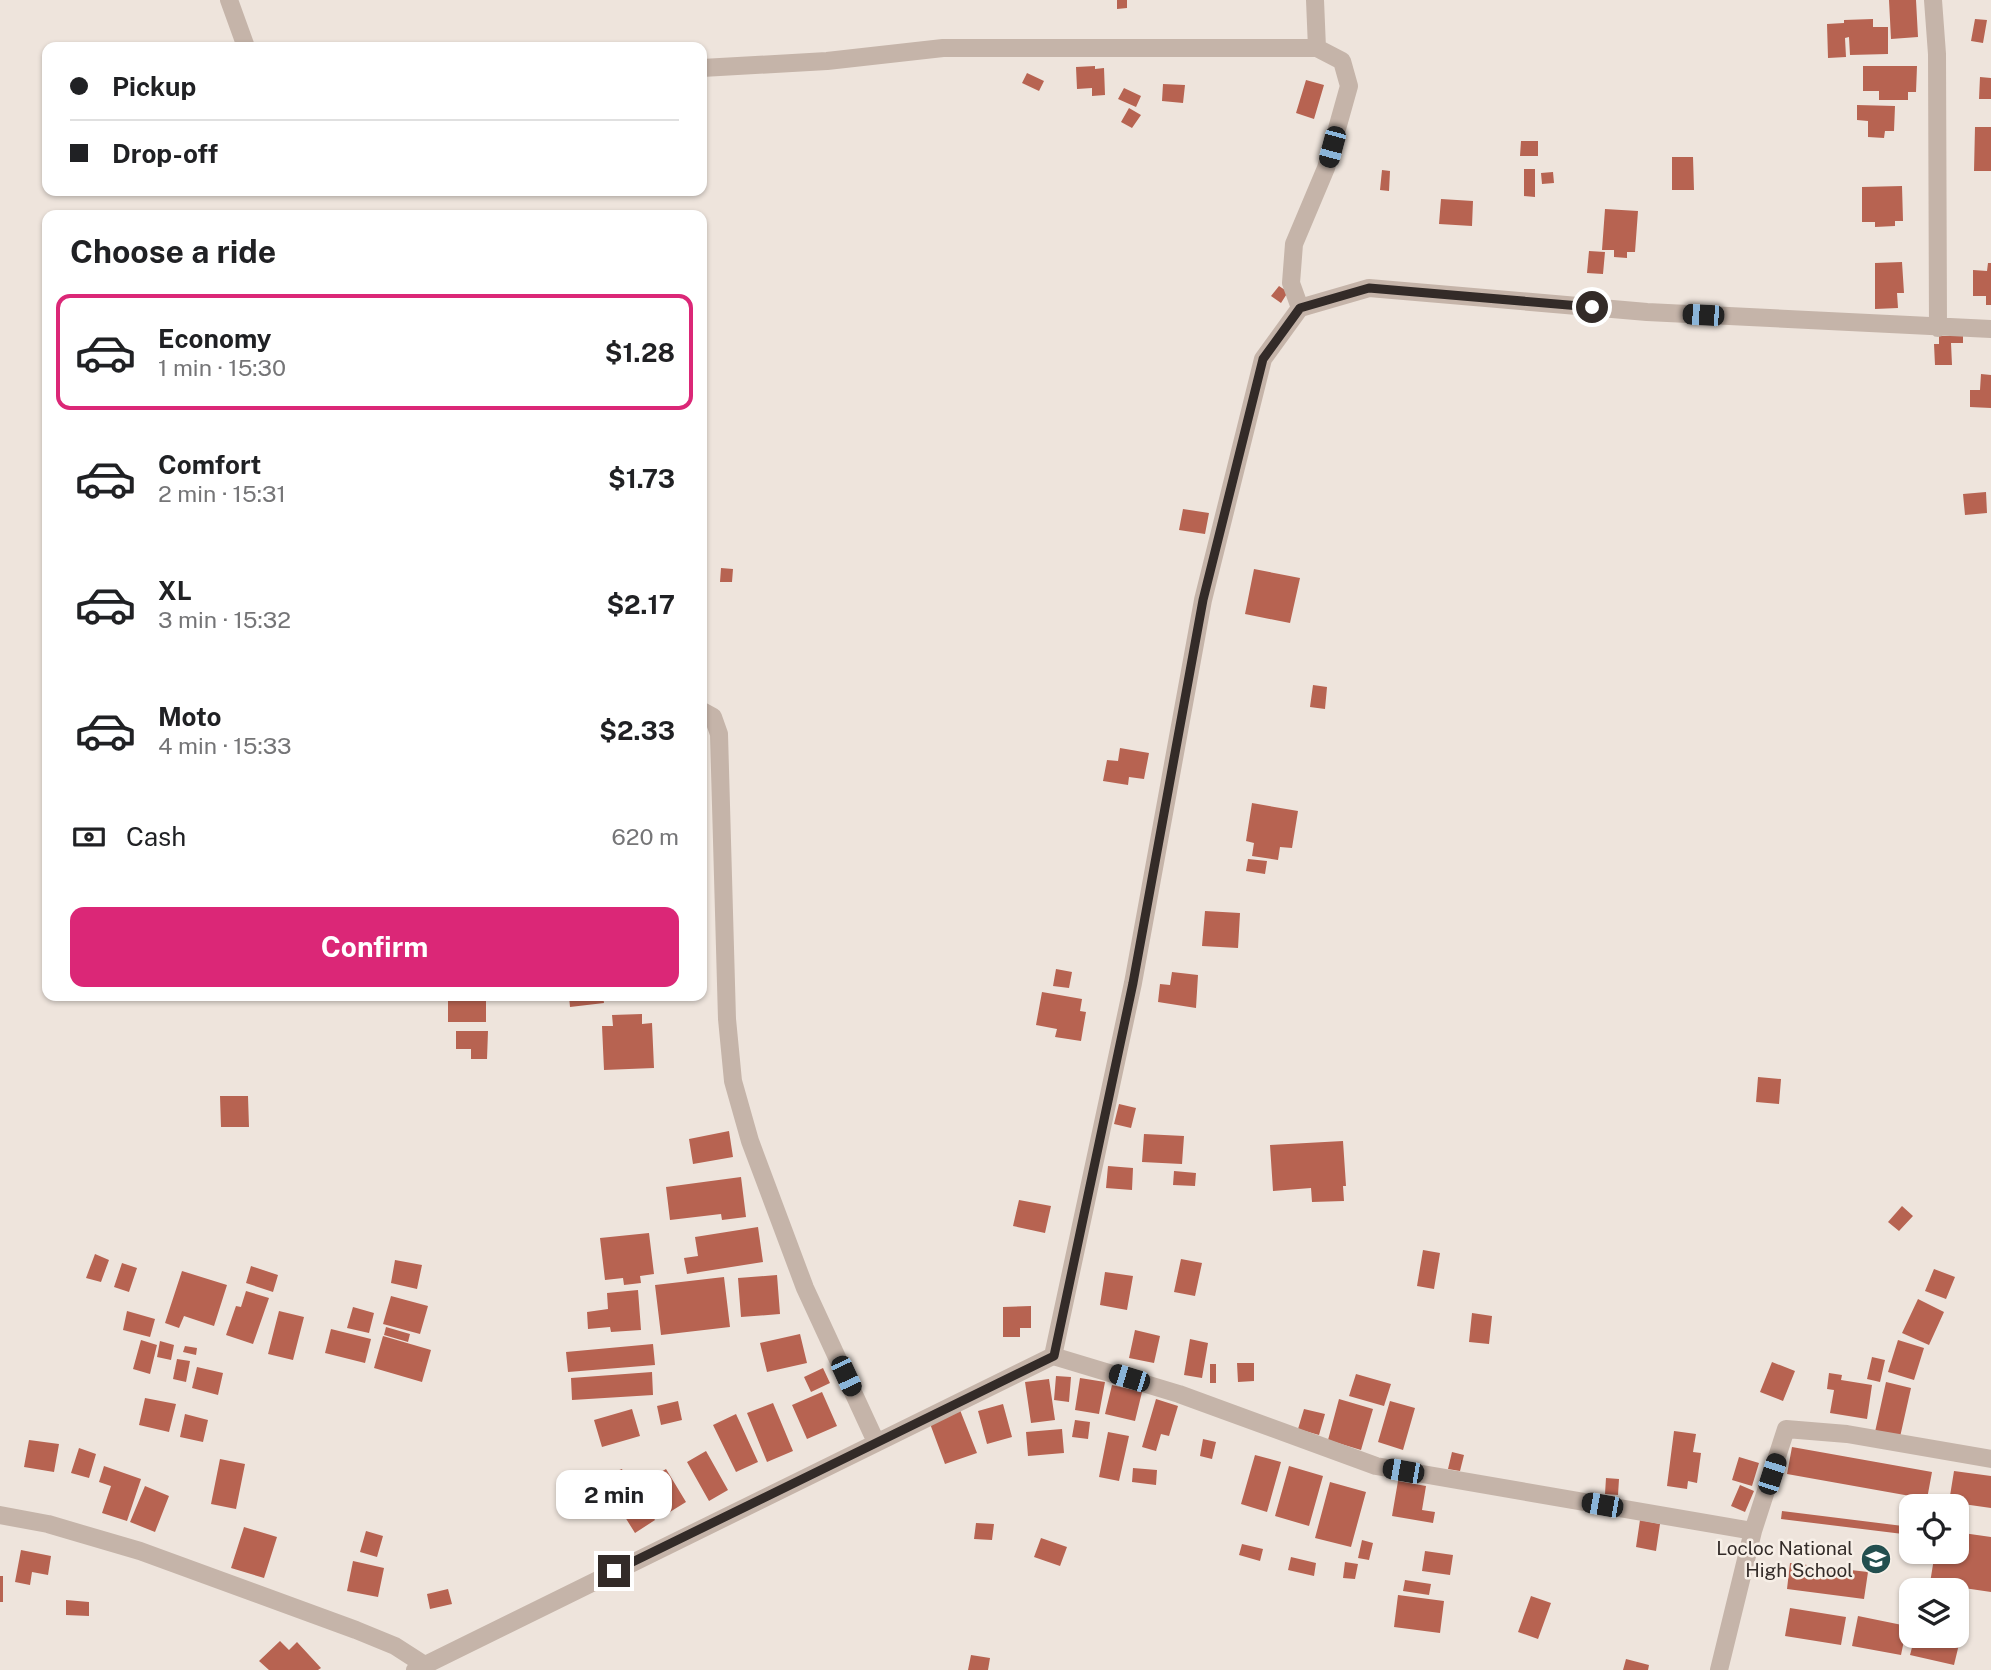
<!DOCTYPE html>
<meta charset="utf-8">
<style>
:root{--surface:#fff;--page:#f2f2f2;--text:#202124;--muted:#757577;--line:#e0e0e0;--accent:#db2777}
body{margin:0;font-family:"Public Sans",sans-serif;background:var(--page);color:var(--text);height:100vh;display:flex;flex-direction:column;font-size:26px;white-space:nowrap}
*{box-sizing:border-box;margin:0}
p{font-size:23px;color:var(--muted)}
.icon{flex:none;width:38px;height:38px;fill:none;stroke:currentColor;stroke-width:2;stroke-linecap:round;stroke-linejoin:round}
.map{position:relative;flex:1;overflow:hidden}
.side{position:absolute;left:42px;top:210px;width:665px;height:791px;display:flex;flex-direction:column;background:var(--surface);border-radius:14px;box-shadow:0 2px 5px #0004}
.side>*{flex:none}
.hud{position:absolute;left:42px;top:42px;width:665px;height:154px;border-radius:14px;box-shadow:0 2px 5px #0004;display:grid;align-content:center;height:154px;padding:0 28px;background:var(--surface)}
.controls{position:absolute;left:1899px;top:1494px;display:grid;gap:14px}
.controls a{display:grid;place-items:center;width:70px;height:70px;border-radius:14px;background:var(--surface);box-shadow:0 2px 5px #0004;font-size:35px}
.end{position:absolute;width:32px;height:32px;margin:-16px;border:9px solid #332b28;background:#fff;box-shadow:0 0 0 4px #fff}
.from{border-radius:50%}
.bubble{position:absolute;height:49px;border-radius:14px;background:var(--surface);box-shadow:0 2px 5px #0004;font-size:23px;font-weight:700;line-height:49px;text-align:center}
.car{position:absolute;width:21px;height:42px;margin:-21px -10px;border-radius:9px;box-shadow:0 0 5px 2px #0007;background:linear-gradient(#222 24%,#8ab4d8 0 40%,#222 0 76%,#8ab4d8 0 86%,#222 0)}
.hud b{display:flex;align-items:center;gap:24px;height:66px;font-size:26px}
.hud b+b{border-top:2px solid var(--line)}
.hud i{width:18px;height:18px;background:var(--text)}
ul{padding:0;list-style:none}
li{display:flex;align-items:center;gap:21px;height:116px;margin:0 14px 10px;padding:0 14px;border:4px solid transparent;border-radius:14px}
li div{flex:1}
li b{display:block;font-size:26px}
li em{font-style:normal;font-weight:700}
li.current{border-color:var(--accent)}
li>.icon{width:63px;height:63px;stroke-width:1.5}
h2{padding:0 28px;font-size:32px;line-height:84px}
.pay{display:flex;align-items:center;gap:18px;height:77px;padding:0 28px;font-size:26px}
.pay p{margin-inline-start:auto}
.cta{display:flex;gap:14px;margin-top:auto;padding:14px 28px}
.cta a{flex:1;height:80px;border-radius:14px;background:var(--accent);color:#fff;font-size:28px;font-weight:700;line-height:80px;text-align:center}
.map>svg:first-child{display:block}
</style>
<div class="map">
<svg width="1991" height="1670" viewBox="0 0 1991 1670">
<rect width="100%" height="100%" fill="#eee4dc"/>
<path fill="#b76351" d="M 1117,0 L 1127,0 L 1127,8 L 1117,9 Z
M 1889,0 L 1916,0 L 1918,37 L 1891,39 Z
M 1873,19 L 1873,27 L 1888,27 L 1888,54 L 1850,55 L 1849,37 L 1845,38 L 1846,57 L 1828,58 L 1827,24 L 1844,23 L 1844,20 Z
M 1975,19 L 1987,20 L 1983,43 L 1971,41 Z
M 1095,66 L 1095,69 L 1104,68 L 1105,95 L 1092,96 L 1092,88 L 1077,89 L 1076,67 Z
M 1863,66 L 1917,66 L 1916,92 L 1908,92 L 1908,100 L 1879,100 L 1879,91 L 1863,91 Z
M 1027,73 L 1044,81 L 1039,91 L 1022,83 Z
M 1980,77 L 1991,78 L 1991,99 L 1979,99 Z
M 1306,80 L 1324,85 L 1314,119 L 1296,113 Z
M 1163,84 L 1185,85 L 1183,103 L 1162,101 Z
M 1124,88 L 1141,96 L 1136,107 L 1118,99 Z
M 1857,105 L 1895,106 L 1894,131 L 1885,131 L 1884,138 L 1868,137 L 1868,121 L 1857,120 Z
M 1129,108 L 1141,115 L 1132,128 L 1121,122 Z
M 1975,127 L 1991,127 L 1991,171 L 1974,171 Z
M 1521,141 L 1538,141 L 1538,156 L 1520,156 Z
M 1672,157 L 1693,157 L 1694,190 L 1672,190 Z
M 1524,169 L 1535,169 L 1535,197 L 1524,196 Z
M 1382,170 L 1390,171 L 1389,191 L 1380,190 Z
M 1553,172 L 1554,183 L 1542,184 L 1541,173 Z
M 1902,186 L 1903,221 L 1895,221 L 1895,226 L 1875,227 L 1875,222 L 1862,222 L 1862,187 Z
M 1441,199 L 1473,201 L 1472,226 L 1439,224 Z
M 1605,209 L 1638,211 L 1635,252 L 1627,252 L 1627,258 L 1614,257 L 1614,250 L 1602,250 Z
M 1589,251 L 1605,252 L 1603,274 L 1587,273 Z
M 1902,262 L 1904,293 L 1897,293 L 1898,308 L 1875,309 L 1875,263 Z
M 1988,263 L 1991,263 L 1991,305 L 1986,305 L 1986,296 L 1973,296 L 1973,270 L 1987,271 Z
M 1279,286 L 1288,292 L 1281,303 L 1271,296 Z
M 1939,336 L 1963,336 L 1963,343 L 1951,343 L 1952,365 L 1935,365 L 1934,344 L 1939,344 Z
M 1981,374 L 1991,375 L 1991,408 L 1970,407 L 1970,390 L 1980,390 Z
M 1986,492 L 1987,513 L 1965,515 L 1963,494 Z
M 1183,509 L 1209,513 L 1205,534 L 1179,530 Z
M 721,568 L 733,569 L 732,582 L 720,582 Z
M 1254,569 L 1300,578 L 1290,623 L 1245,614 Z
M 1313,685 L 1327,687 L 1325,709 L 1310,707 Z
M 702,724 L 705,725 L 705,754 L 702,754 Z
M 1120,748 L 1149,753 L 1144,779 L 1129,777 L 1128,785 L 1103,781 L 1107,760 L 1118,761 Z
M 1252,803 L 1298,811 L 1292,848 L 1280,847 L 1278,860 L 1252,856 L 1254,843 L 1246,841 Z
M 1248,859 L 1267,861 L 1265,874 L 1246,871 Z
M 1205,911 L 1240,913 L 1238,948 L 1202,946 Z
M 1056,969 L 1072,972 L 1069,988 L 1053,986 Z
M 1172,972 L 1198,975 L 1196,1008 L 1158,1002 L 1160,984 L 1170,985 Z
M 1042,992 L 1082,999 L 1080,1011 L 1086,1012 L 1081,1041 L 1055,1037 L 1057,1029 L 1036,1025 Z
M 569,996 L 603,996 L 604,1003 L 570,1007 Z
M 448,999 L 486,999 L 486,1022 L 448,1022 Z
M 642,1014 L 642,1024 L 652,1023 L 654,1068 L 604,1070 L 602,1026 L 613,1026 L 612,1015 Z
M 456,1031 L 488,1031 L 487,1059 L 471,1059 L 471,1049 L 456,1049 Z
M 1758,1077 L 1781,1079 L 1779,1104 L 1756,1102 Z
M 220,1096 L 248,1096 L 249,1127 L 221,1127 Z
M 1119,1104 L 1136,1108 L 1131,1128 L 1114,1124 Z
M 729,1131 L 733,1157 L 693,1164 L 689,1139 Z
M 1144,1134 L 1184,1136 L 1182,1164 L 1142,1162 Z
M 1343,1141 L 1346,1186 L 1343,1186 L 1344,1201 L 1312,1202 L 1311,1188 L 1273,1191 L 1270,1145 Z
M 1108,1166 L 1133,1168 L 1132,1190 L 1106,1188 Z
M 1174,1171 L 1196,1173 L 1195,1186 L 1173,1185 Z
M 741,1177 L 746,1217 L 722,1220 L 721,1214 L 670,1220 L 666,1187 Z
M 1019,1200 L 1051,1206 L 1045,1233 L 1013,1226 Z
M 1902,1206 L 1913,1216 L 1899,1231 L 1888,1222 Z
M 758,1227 L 763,1262 L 687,1274 L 684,1258 L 698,1256 L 695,1237 Z
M 649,1233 L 654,1274 L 640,1276 L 641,1283 L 624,1285 L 623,1278 L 605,1280 L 600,1238 Z
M 1423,1250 L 1440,1253 L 1434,1289 L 1417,1286 Z
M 95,1254 L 109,1260 L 101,1282 L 86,1278 Z
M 1181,1259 L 1202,1263 L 1195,1296 L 1174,1292 Z
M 395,1260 L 422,1265 L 417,1289 L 391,1283 Z
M 122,1263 L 137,1268 L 129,1292 L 114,1287 Z
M 251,1266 L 278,1275 L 273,1292 L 246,1283 Z
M 1934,1269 L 1955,1277 L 1946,1299 L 1925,1291 Z
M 182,1271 L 227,1285 L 214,1326 L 184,1316 L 179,1328 L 165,1323 Z
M 1105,1272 L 1133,1276 L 1127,1310 L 1100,1305 Z
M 777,1275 L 780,1314 L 741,1317 L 738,1278 Z
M 724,1277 L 730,1327 L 661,1335 L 655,1285 Z
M 638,1290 L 641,1330 L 611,1332 L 610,1327 L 588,1329 L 587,1312 L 608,1309 L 607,1293 Z
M 246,1291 L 269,1298 L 253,1344 L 226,1335 L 236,1306 L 241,1307 Z
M 391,1296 L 428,1306 L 420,1334 L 383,1324 Z
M 1918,1299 L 1944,1312 L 1929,1345 L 1902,1333 Z
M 1031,1306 L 1031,1328 L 1020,1328 L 1020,1337 L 1003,1337 L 1003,1307 Z
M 353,1307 L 374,1313 L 369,1333 L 347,1328 Z
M 127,1311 L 155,1319 L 150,1337 L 123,1330 Z
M 279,1311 L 304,1317 L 293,1360 L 268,1354 Z
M 1472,1313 L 1492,1316 L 1489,1344 L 1469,1342 Z
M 386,1327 L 410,1334 L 408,1342 L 384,1335 Z
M 331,1329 L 371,1339 L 365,1363 L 325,1353 Z
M 1135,1330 L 1160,1336 L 1154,1363 L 1129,1358 Z
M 800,1334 L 807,1363 L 767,1372 L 760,1343 Z
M 383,1336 L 431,1350 L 422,1382 L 374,1368 Z
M 1190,1339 L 1208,1343 L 1202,1378 L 1184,1375 Z
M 141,1340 L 157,1345 L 150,1374 L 133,1369 Z
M 1898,1340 L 1924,1348 L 1914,1380 L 1888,1372 Z
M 160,1341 L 174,1345 L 171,1360 L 157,1357 Z
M 653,1344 L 655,1365 L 568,1372 L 566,1352 Z
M 185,1346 L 197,1348 L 196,1355 L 183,1352 Z
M 1872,1357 L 1885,1360 L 1880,1382 L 1867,1379 Z
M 177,1359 L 190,1361 L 186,1382 L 173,1379 Z
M 1772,1362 L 1795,1371 L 1783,1401 L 1760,1392 Z
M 1237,1363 L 1254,1363 L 1254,1381 L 1238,1382 Z
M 1210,1364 L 1216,1364 L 1216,1383 L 1210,1383 Z
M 197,1367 L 223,1373 L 218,1395 L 192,1388 Z
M 823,1368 L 830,1383 L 811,1392 L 804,1377 Z
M 652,1372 L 653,1395 L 572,1400 L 571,1378 Z
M 1829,1373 L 1842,1375 L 1841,1380 L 1872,1385 L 1867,1419 L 1830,1413 L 1834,1390 L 1827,1389 Z
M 1356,1374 L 1391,1384 L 1384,1406 L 1349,1396 Z
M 1056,1376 L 1071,1377 L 1069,1402 L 1054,1400 Z
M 1080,1378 L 1105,1382 L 1099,1414 L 1075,1410 Z
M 1049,1379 L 1055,1420 L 1031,1423 L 1025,1382 Z
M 1886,1382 L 1911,1388 L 1900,1437 L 1875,1432 Z
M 1112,1385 L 1142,1392 L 1135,1421 L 1105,1414 Z
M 822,1392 L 837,1426 L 807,1439 L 792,1405 Z
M 145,1398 L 176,1404 L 169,1432 L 139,1425 Z
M 1156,1399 L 1178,1406 L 1169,1436 L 1161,1434 L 1156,1451 L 1142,1447 Z
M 1339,1399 L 1373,1409 L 1361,1450 L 1328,1440 Z
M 678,1401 L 682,1420 L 661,1425 L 657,1406 Z
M 1390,1401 L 1415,1408 L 1403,1450 L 1378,1442 Z
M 773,1403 L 793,1451 L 767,1462 L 747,1413 Z
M 1003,1404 L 1012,1437 L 987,1444 L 978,1411 Z
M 632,1409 L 640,1436 L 602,1447 L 594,1420 Z
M 1304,1409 L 1325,1414 L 1319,1435 L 1298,1429 Z
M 960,1410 L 977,1453 L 945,1464 L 929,1421 Z
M 185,1414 L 208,1420 L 203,1442 L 180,1437 Z
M 736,1414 L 758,1462 L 736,1472 L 713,1425 Z
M 1075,1420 L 1090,1422 L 1088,1439 L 1072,1437 Z
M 1062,1429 L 1064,1453 L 1028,1456 L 1026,1432 Z
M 1674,1431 L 1696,1434 L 1693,1452 L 1701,1453 L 1697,1483 L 1688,1481 L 1687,1489 L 1667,1486 Z
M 1108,1432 L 1129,1436 L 1119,1481 L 1099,1477 Z
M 1203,1439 L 1216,1442 L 1212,1459 L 1200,1456 Z
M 29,1440 L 59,1444 L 54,1472 L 24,1467 Z
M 1792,1447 L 1932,1472 L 1927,1499 L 1787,1474 Z
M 79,1448 L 96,1454 L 89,1478 L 71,1473 Z
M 706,1451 L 728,1490 L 709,1501 L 687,1462 Z
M 1452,1452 L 1464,1455 L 1460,1471 L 1448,1469 Z
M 1255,1455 L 1281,1462 L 1267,1512 L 1241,1504 Z
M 1739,1457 L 1759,1463 L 1752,1486 L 1732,1480 Z
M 220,1459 L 245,1464 L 236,1509 L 211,1504 Z
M 104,1466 L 141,1479 L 127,1521 L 102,1513 L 111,1486 L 99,1482 Z
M 1289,1466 L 1323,1476 L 1309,1526 L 1275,1516 Z
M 1133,1468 L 1157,1470 L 1156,1485 L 1132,1482 Z
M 622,1469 L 631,1491 L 603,1502 L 594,1480 Z
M 666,1469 L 686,1502 L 665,1515 L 644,1482 Z
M 1954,1471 L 1991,1476 L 1991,1508 L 1949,1502 Z
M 1606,1478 L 1619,1479 L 1618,1495 L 1605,1494 Z
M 1398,1481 L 1426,1486 L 1422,1510 L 1435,1512 L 1433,1523 L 1392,1516 Z
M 1330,1482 L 1366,1492 L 1351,1547 L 1315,1538 Z
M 1740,1485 L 1754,1491 L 1745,1512 L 1731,1506 Z
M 145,1486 L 169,1496 L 155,1532 L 130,1522 Z
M 640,1496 L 655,1520 L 635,1533 L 620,1509 Z
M 1782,1511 L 1911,1527 L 1911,1535 L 1781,1519 Z
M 1640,1520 L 1660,1524 L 1656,1551 L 1636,1547 Z
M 976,1523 L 994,1524 L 992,1540 L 974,1539 Z
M 244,1527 L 277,1537 L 264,1578 L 231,1568 Z
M 366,1531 L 383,1536 L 377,1557 L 360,1552 Z
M 1956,1532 L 1991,1537 L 1991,1592 L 1930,1583 L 1935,1552 L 1956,1552 Z
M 1041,1538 L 1067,1547 L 1060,1566 L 1034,1557 Z
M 1362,1540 L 1373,1543 L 1369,1560 L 1358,1558 Z
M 1242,1544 L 1263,1549 L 1260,1561 L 1239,1555 Z
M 21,1550 L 51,1556 L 48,1575 L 32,1572 L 30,1585 L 15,1582 Z
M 1425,1551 L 1453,1555 L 1450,1575 L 1422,1571 Z
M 1291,1557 L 1316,1563 L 1314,1576 L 1288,1570 Z
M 353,1561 L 384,1568 L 378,1597 L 347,1591 Z
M 1345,1562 L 1358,1564 L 1355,1579 L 1343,1578 Z
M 1790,1563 L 1868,1572 L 1864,1599 L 1787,1589 Z
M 0,1576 L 3,1576 L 3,1602 L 0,1602 Z
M 1405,1580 L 1431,1584 L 1429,1595 L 1403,1591 Z
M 448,1589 L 452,1604 L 430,1609 L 427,1594 Z
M 1398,1595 L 1444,1601 L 1440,1633 L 1394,1627 Z
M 1531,1596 L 1551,1603 L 1538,1639 L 1518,1632 Z
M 66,1600 L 89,1602 L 89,1616 L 66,1615 Z
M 1790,1608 L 1846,1617 L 1841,1645 L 1785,1636 Z
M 1858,1616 L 1907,1626 L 1901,1655 L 1852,1646 Z
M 1915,1636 L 1944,1636 L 1960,1640 L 1954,1665 L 1910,1655 Z
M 280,1641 L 289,1650 L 297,1642 L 321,1668 L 318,1670 L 269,1670 L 259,1661 Z
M 971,1655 L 990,1658 L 988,1670 L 968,1670 Z
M 1626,1659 L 1649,1665 L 1648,1670 L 1623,1670 Z"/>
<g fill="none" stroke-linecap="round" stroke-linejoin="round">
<path stroke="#c5b4a9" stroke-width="18" d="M 229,0 L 246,47
M 1315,0 L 1317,48
M 1933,0 L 1937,54 L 1938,328
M 702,68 L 827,61 L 943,48 L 1317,48 L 1342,61 L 1349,86 L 1326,168 L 1294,244 L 1291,283 L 1300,308
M 702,711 L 713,717 L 719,734 L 727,1019 L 733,1081 L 750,1141 L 805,1288 L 876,1442
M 1053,1356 L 1133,983 L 1203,600 L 1263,359 L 1300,308 L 1369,288 L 1647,312 L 1991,329
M 0,1515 L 48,1524 L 140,1551 L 356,1630 L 395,1646 L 423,1664
M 1753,1531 L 1786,1429 L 1847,1434 L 1991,1459
M 415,1670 L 1053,1356 L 1179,1394 L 1376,1466 L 1753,1531 L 1719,1670"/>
</g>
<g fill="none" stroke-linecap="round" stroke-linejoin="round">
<path stroke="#332b28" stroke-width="9" d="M 614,1571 L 1054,1356 L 1133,983 L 1203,600 L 1263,359 L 1300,308 L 1369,288 L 1592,307"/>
</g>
<defs>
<g id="school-disc" transform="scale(1.575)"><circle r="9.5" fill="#234f4f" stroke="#f7efe7"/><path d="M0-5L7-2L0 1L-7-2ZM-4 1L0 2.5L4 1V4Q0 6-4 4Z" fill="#fff"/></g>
</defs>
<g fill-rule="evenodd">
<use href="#school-disc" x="1876" y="1559"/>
</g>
<g text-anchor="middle" stroke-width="5" stroke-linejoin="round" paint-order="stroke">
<g font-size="19" fill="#332b28" stroke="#f7efe7" text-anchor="end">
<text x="1853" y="1555">Locloc National<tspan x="1853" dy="22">High School</tspan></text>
</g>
</g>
</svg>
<div class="controls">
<a><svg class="icon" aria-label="locate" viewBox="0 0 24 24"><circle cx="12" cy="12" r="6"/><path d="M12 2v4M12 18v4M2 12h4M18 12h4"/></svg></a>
<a><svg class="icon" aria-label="layers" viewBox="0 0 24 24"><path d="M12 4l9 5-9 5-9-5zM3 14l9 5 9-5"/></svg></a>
</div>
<i class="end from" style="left:1592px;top:307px"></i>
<i class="end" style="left:614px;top:1571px"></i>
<div class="bubble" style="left:556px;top:1470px;width:116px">2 min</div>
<i class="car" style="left:1332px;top:147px;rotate:195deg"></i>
<i class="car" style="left:1703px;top:315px;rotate:273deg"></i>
<i class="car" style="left:846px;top:1376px;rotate:155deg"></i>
<i class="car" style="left:1129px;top:1378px;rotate:287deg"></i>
<i class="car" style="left:1403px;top:1471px;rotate:280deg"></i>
<i class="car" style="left:1772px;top:1474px;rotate:18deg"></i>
<i class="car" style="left:1602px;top:1505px;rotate:280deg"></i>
<div class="hud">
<b><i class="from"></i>Pickup</b>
<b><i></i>Drop-off</b>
</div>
<section class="side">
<h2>Choose a ride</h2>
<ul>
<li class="current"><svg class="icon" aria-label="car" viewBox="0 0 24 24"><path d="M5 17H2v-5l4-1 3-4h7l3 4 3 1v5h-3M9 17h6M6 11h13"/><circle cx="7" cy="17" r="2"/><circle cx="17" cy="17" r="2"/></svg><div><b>Economy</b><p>1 min · 15:30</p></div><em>$1.28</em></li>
<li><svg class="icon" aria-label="car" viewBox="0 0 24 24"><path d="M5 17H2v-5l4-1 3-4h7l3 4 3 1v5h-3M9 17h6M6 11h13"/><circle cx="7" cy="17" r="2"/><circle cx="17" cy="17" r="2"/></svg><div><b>Comfort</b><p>2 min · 15:31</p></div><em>$1.73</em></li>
<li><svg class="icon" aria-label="car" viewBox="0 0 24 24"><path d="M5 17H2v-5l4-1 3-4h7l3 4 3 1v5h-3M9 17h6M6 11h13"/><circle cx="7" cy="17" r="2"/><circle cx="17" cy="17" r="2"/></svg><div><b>XL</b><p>3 min · 15:32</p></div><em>$2.17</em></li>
<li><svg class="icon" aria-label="car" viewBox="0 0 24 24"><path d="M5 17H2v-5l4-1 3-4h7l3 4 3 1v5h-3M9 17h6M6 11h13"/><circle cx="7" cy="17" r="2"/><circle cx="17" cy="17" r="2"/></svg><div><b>Moto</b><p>4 min · 15:33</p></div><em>$2.33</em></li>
</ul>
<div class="pay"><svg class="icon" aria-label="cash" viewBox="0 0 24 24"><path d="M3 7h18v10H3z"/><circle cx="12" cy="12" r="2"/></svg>Cash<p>620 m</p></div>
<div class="cta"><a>Confirm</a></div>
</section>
</div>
